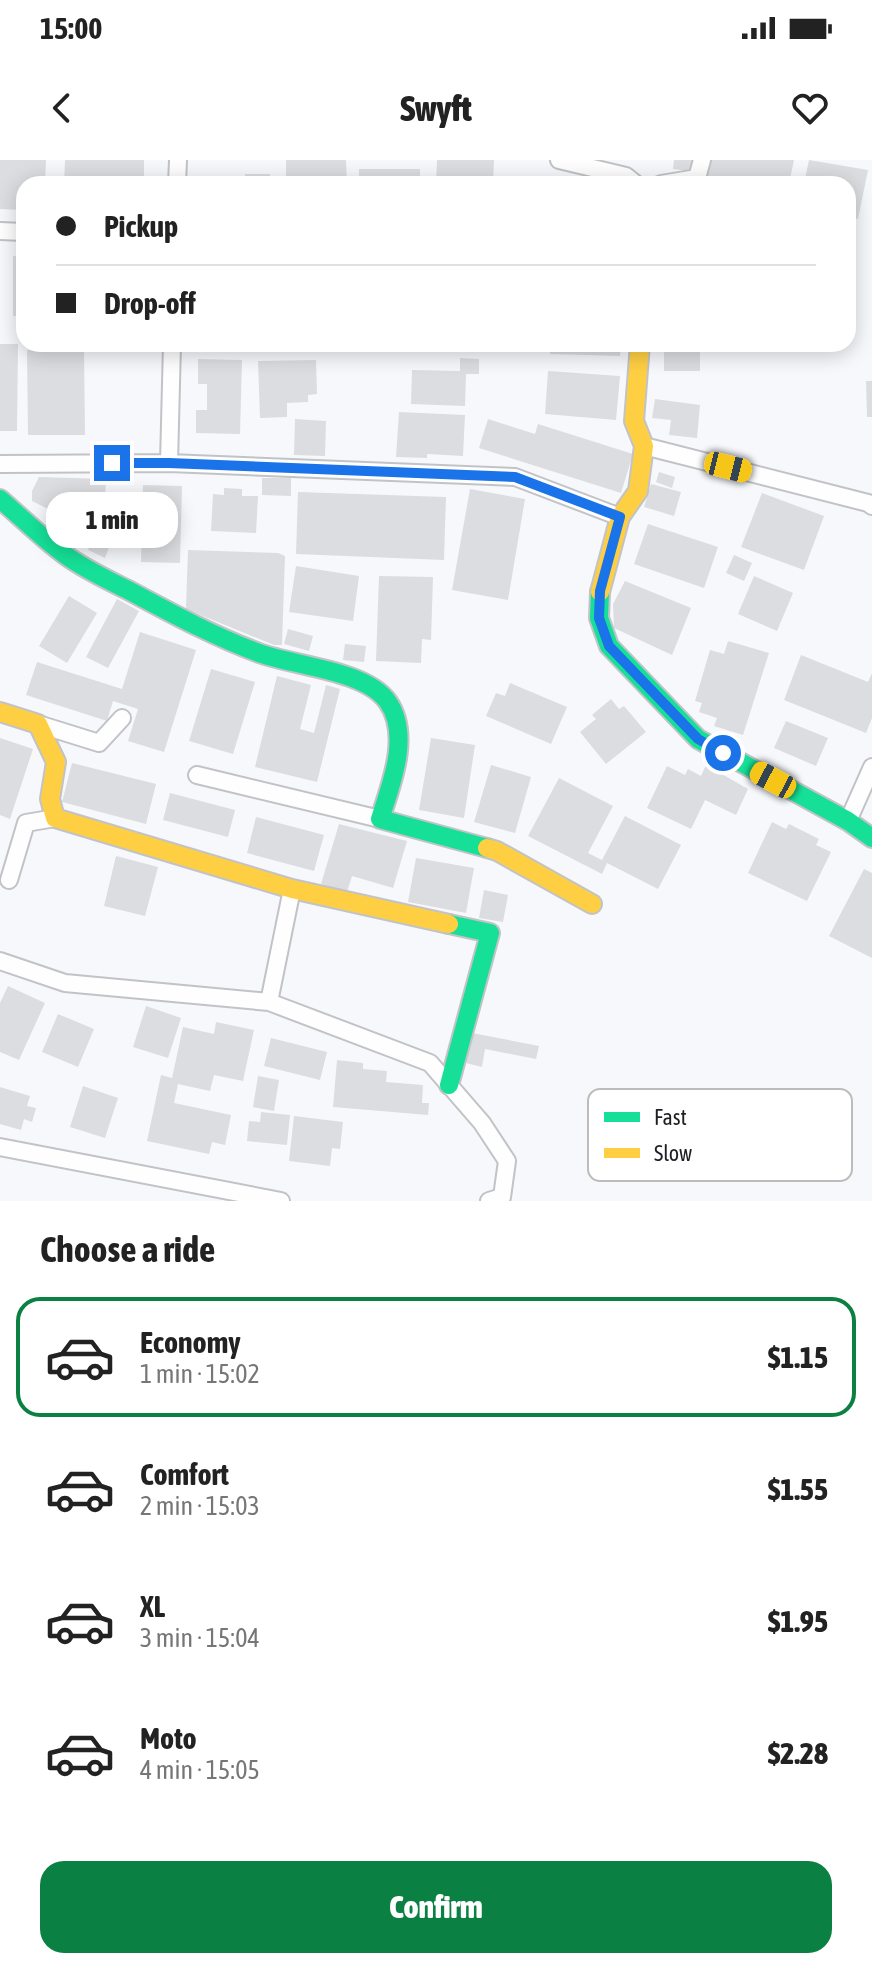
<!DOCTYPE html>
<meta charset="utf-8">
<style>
:root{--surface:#fff;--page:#f2f2f2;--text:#222;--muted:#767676;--line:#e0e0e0;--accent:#0b8043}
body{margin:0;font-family:"Asap Condensed",sans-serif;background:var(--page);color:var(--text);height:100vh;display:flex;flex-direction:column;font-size:30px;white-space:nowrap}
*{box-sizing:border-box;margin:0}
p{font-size:26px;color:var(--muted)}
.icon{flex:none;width:44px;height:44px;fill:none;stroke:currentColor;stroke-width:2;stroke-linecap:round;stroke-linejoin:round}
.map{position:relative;height:1041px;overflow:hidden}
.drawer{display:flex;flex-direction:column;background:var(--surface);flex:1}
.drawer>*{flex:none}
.hud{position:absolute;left:16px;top:16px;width:840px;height:176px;border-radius:24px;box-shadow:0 4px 20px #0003;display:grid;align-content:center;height:176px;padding:0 40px;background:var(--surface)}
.end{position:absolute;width:36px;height:36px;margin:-18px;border:10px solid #1a73e8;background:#fff;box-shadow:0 0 0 4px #fff}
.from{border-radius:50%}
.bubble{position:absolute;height:56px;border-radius:24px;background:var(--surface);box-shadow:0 4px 20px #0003;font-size:26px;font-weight:800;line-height:56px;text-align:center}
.car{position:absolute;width:24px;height:48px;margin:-24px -12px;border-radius:10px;box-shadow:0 0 6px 2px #0007;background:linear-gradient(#f5c518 24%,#345 0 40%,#f5c518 0 76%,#345 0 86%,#f5c518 0)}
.hud b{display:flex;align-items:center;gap:28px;height:76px;font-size:30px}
.hud b+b{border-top:2px solid var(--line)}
.hud i{width:20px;height:20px;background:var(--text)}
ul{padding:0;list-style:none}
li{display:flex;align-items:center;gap:24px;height:120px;margin:0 16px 12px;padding:0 24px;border:4px solid transparent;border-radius:24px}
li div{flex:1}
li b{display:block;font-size:30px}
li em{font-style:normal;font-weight:800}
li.active{border-color:var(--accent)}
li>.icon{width:72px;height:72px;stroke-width:1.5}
h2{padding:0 40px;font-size:36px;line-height:96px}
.primary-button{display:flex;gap:16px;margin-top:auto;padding:16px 40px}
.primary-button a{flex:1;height:92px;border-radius:24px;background:var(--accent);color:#fff;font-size:32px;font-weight:800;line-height:92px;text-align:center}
.status{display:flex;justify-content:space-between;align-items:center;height:56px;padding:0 40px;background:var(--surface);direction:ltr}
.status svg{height:22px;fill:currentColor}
header{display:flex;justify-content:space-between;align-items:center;height:104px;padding:0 40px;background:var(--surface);font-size:36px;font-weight:800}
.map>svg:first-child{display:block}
</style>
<div class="status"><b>15:00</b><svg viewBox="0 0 49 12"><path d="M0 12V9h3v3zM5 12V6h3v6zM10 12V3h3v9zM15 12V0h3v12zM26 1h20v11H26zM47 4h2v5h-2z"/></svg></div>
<header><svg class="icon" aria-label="back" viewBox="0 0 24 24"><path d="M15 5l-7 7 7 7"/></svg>Swyft<svg class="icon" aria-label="heart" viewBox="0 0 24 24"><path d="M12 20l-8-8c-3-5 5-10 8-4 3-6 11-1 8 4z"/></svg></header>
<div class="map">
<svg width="872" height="1041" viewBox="0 0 872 1041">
<rect width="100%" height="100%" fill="#f7f8fc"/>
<path fill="#dcdde0" d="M 0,0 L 46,0 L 45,24 L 24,24 L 24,50 L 0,49 Z
M 65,0 L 144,0 L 144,24 L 64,24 Z
M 286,0 L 346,0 L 347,24 L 286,24 Z
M 437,0 L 494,0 L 493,24 L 436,24 Z
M 674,0 L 693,0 L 692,11 L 673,9 Z
M 709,0 L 794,0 L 789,24 L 721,24 L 704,20 Z
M 809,0 L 868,10 L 858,59 L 848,57 L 848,24 L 804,24 Z
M 359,9 L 420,9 L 420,24 L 359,24 Z
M 245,14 L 270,14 L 270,24 L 245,24 Z
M 497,16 L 626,20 L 626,24 L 497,24 Z
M 13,96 L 24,97 L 24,156 L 13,156 Z
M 0,184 L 18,184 L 17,271 L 0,271 Z
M 318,184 L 349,184 L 348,191 L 318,190 Z
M 550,184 L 621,184 L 620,196 L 550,194 Z
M 664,184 L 700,184 L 700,211 L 664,211 Z
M 27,190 L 84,190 L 85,275 L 28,275 Z
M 460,198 L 479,199 L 479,214 L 466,214 L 465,246 L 411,244 L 412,210 L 460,211 Z
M 198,199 L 242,200 L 240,274 L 196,273 L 196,250 L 207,250 L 207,224 L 198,224 Z
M 316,200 L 317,234 L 308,235 L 308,242 L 287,243 L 287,257 L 260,258 L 258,201 Z
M 548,211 L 620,216 L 616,260 L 545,254 Z
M 866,221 L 872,221 L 872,257 L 867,257 Z
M 655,239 L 700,245 L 697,278 L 669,275 L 671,260 L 652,258 Z
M 399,252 L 465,255 L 463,296 L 427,294 L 427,298 L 396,297 Z
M 295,259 L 326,261 L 325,296 L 294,295 Z
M 488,259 L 535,274 L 538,264 L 633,294 L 621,333 L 479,288 Z
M 659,312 L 675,317 L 672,328 L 656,322 Z
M 39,317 L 106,319 L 105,341 L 114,342 L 112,379 L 105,398 L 88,390 L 92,381 L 80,380 L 57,369 L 58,354 L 32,341 L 32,331 Z
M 262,318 L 291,318 L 291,336 L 262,335 Z
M 651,324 L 681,332 L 674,356 L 644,347 Z
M 143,325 L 182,326 L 180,403 L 141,402 Z
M 224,328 L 242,329 L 242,336 L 258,336 L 256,373 L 211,371 L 213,334 L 224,335 Z
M 470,329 L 525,339 L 508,440 L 452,430 Z
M 298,332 L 446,337 L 444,400 L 296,394 Z
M 762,333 L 824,356 L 804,410 L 741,387 Z
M 648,364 L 718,387 L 704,428 L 634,404 Z
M 188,390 L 278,393 L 285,396 L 282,485 L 274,485 L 186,449 Z
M 734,395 L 752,403 L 744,421 L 726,413 Z
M 296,406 L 359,416 L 353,461 L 289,452 Z
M 379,416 L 433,417 L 431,480 L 422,479 L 421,503 L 376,501 Z
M 754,416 L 793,433 L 777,471 L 738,454 Z
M 625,421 L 691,448 L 672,495 L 614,468 L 613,444 Z
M 69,436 L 97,453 L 67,503 L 39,486 Z
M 117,439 L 139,451 L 108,508 L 86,497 Z
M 288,469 L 313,476 L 309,491 L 284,484 Z
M 140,472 L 196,490 L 164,592 L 128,581 L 138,549 L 113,541 L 107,561 L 26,535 L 37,502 L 122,529 Z
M 728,481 L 769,493 L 743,575 L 714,566 L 717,558 L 699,552 L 702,543 L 695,541 L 710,490 L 724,494 Z
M 345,484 L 366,486 L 364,502 L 343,500 Z
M 801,495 L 868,522 L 872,513 L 872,558 L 866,573 L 784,540 Z
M 211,509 L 255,522 L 233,594 L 189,581 Z
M 277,516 L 311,525 L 300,569 L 314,573 L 326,525 L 340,529 L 317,622 L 255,607 Z
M 510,523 L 567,547 L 551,584 L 486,556 L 496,533 L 505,536 Z
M 611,539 L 619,549 L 624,546 L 646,572 L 606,604 L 580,572 L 596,559 L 592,555 Z
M 786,561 L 828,578 L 816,606 L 774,588 Z
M 0,578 L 33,589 L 10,659 L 0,655 Z
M 431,578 L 475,585 L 464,658 L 419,650 Z
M 72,603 L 156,624 L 146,664 L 62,642 Z
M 491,605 L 531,617 L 515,673 L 474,662 Z
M 706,605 L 748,629 L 736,655 L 705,640 L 691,669 L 647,648 L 667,606 L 685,615 L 688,609 L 701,616 Z
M 559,618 L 613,646 L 588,693 L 602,700 L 625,656 L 681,685 L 658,729 L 607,703 L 602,714 L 528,676 Z
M 170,633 L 235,650 L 228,677 L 163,660 Z
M 256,657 L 324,675 L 314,711 L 247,693 Z
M 772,662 L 786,669 L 789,664 L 819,679 L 816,685 L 831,692 L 807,741 L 748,713 Z
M 339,664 L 407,681 L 393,728 L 352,716 L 347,732 L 321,724 Z
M 116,696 L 158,707 L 145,756 L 104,746 Z
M 416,698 L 474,708 L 466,753 L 408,742 Z
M 864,709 L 872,713 L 872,798 L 829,776 Z
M 484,730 L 508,735 L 503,762 L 479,758 Z
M 8,826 L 45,843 L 19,900 L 0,892 L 0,843 Z
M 146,846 L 181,858 L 168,898 L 133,887 Z
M 58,854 L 94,869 L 78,907 L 42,892 Z
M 216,862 L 254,870 L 243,921 L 214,915 L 210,931 L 178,924 L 174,943 L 231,955 L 225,985 L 212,982 L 209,994 L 147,981 L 161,915 L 172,918 L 183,867 L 214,874 Z
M 472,873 L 539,886 L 536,899 L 485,889 L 482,907 L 466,903 Z
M 271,878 L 327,892 L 320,920 L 264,906 Z
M 337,900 L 363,903 L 363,909 L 387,911 L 386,922 L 423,925 L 422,943 L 429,943 L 428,955 L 333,947 Z
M 258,916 L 279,920 L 274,951 L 253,947 Z
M 83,926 L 118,938 L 105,978 L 70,967 Z
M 0,927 L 30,936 L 27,946 L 36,948 L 32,962 L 24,959 L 21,970 L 0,964 Z
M 261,952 L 290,955 L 287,985 L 247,981 L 249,961 L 260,962 Z
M 294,956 L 343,962 L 340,989 L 332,988 L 330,1006 L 289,1001 Z"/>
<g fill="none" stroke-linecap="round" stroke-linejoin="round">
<g stroke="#c2c3c7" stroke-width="20">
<path id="street" d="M 559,0 L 626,16 L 636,24
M 177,24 L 178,0
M 661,24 L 697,18 L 702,0
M 0,71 L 24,72
M 644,286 L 868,343 L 872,346
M 169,303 L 172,184
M 0,304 L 169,303 L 515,317 L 620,357
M 38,564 L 99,583 L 122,558
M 197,615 L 380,659
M 848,661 L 872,607
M 9,720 L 26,663 L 55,658
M 0,801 L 65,823 L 269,842 L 430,903 L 482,963 L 507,1001 L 502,1037 L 489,1041
M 269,842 L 292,729
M 0,987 L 281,1041"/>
</g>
<g stroke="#c2c3c7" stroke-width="22">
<path id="fast" d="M 0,339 C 21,357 42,378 64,394 C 84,409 106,419 128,430 C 171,453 213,476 259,493 C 294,506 366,510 388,542 C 411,575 391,625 380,659 L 487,688
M 600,432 L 599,458 L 609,486 L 698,579 L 848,661 L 872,678
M 449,925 L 490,773 L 449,764"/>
</g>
<g stroke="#c2c3c7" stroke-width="22">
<path id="slow" d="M 600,432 L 620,357 L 638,331 L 644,286 L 634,261 L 640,184
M 0,552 L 38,564 L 56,602 L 50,639 L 55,658 L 292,729 L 449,764
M 487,688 L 497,691 L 592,744"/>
</g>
<use href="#street" stroke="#fefeff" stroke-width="16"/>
<use href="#fast" stroke="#16e098" stroke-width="18"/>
<use href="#slow" stroke="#ffcf43" stroke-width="18"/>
</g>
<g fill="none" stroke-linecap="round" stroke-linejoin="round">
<path stroke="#1a73e8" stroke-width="10" d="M 112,303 L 169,303 L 515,317 L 620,357 L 600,431 L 599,458 L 609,486 L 698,579 L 723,593"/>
</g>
<rect x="588" y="929" width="264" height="92" rx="12" fill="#fff" stroke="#bcbcbd" stroke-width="2"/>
<rect x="604" y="952" width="36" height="10" fill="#16e098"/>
<rect x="604" y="988" width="36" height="10" fill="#ffcf43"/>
<g font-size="22" fill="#1e1f22">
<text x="654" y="965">Fast</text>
<text x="654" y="1001">Slow</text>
</g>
</svg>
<i class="end from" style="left:723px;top:593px"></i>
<i class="end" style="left:112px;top:303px"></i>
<div class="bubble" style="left:46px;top:332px;width:132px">1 min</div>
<i class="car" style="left:728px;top:307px;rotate:104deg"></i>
<i class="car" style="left:773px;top:620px;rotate:298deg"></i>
<div class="hud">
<b><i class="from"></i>Pickup</b>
<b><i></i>Drop-off</b>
</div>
</div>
<section class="drawer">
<h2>Choose a ride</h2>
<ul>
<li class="active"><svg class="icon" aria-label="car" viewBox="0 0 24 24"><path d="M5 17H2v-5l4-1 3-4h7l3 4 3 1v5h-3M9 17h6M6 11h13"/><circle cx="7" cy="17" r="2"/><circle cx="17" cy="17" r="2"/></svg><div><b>Economy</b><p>1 min · 15:02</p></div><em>$1.15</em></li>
<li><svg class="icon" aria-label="car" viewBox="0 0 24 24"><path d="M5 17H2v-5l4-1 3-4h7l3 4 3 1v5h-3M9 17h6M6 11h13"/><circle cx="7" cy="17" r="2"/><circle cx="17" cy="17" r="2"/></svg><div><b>Comfort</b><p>2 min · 15:03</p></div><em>$1.55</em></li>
<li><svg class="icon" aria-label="car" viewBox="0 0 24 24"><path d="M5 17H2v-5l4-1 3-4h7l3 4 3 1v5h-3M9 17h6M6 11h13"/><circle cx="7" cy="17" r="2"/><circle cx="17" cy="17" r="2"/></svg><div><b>XL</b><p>3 min · 15:04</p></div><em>$1.95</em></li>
<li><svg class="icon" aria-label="car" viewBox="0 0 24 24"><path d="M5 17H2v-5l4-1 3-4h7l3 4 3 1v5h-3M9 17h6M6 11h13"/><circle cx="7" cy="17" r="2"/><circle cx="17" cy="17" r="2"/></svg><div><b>Moto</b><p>4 min · 15:05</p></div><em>$2.28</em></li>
</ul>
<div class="primary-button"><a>Confirm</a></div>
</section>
